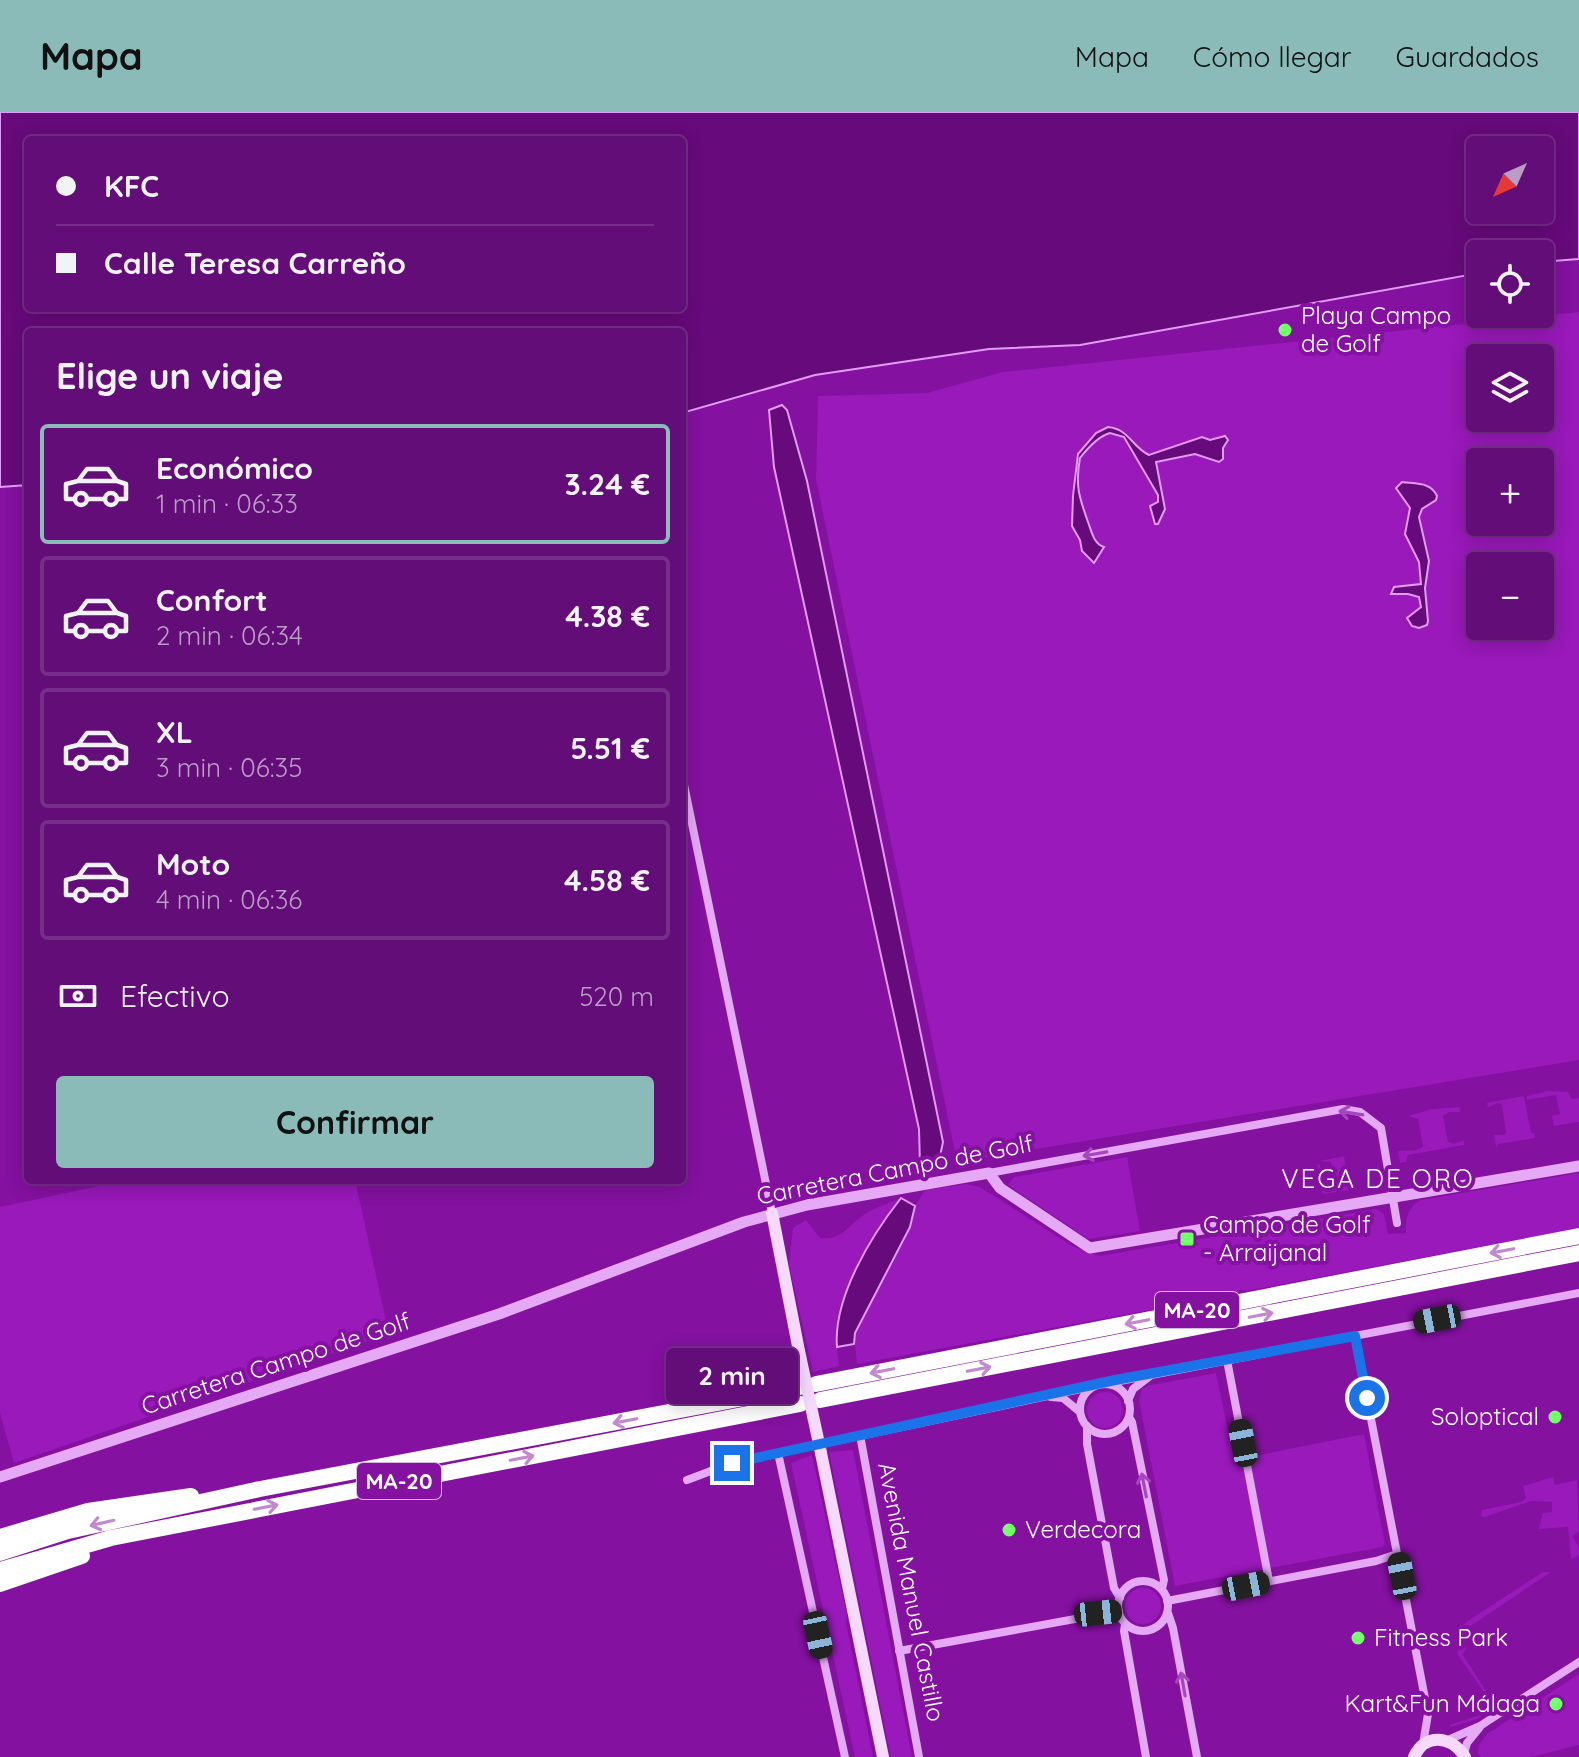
<!DOCTYPE html>
<html lang="es">
<meta charset="utf-8">
<style>
:root{--surface:#630d78;--page:#6c1b80;--text:#f1f3f6;--muted:#bb9cc6;--line:#772d8a;--accent:#8bbbb9}
body{margin:0;font-family:Quicksand,sans-serif;background:var(--page);color:var(--text);height:100vh;display:flex;flex-direction:column;font-size:30px;white-space:nowrap}
*{box-sizing:border-box;margin:0}
p{font-size:26px;color:var(--muted)}
.icon{flex:none;width:44px;height:44px;fill:none;stroke:currentColor;stroke-width:2;stroke-linecap:round;stroke-linejoin:round}
.map{position:relative;flex:1;overflow:hidden}
.sheet{position:absolute;left:24px;top:216px;width:662px;height:856px;display:flex;flex-direction:column;background:var(--surface);border-radius:8px;box-shadow:0 4px 20px #0003,0 0 0 2px var(--line)}
.sheet>*{flex:none}
.hud{position:absolute;left:24px;top:24px;width:662px;height:176px;border-radius:8px;box-shadow:0 4px 20px #0003,0 0 0 2px var(--line);display:grid;align-content:center;height:176px;padding:0 32px;background:var(--surface)}
.needle{width:52px;rotate:225deg}
.fabs{position:absolute;left:1466px;top:24px;display:grid;gap:16px}
.fabs a{display:grid;place-items:center;width:88px;height:88px;border-radius:8px;background:var(--surface);box-shadow:0 4px 20px #0003,0 0 0 2px var(--line);font-size:40px}
.end{position:absolute;width:36px;height:36px;margin:-18px;border:10px solid #1a73e8;background:#fff;box-shadow:0 0 0 4px #fff}
.from{border-radius:50%}
.bubble{position:absolute;height:56px;border-radius:8px;background:var(--surface);box-shadow:0 4px 20px #0003,0 0 0 2px var(--line);font-size:26px;font-weight:700;line-height:56px;text-align:center}
.car{position:absolute;width:24px;height:48px;margin:-24px -12px;border-radius:10px;box-shadow:0 0 6px 2px #0007;background:linear-gradient(#222 24%,#8ab4d8 0 40%,#222 0 76%,#8ab4d8 0 86%,#222 0)}
.hud b{display:flex;align-items:center;gap:28px;height:76px;font-size:30px}
.hud b+b{border-top:2px solid var(--line)}
.hud i{width:20px;height:20px;background:var(--text)}
ul{padding:0;list-style:none}
li{display:flex;align-items:center;gap:24px;height:120px;margin:0 16px 12px;padding:0 16px;border:4px solid var(--line);border-radius:8px}
li div{flex:1}
li b{display:block;font-size:30px}
li em{font-style:normal;font-weight:700}
li.on{border-color:var(--accent)}
li>.icon{width:72px;height:72px;stroke-width:1.5}
h2{padding:0 32px;font-size:36px;line-height:96px}
.pay{display:flex;align-items:center;gap:20px;height:88px;padding:0 32px;font-size:30px}
.pay p{margin-inline-start:auto}
.cta{display:flex;gap:16px;margin-top:auto;padding:16px 32px}
.cta a{flex:1;height:92px;border-radius:8px;background:var(--accent);color:#111;font-size:32px;font-weight:700;line-height:92px;text-align:center}
header{display:flex;align-items:center;gap:48px;box-sizing:border-box;height:112px;padding:0 40px;background:var(--accent);color:#111}
header strong{font-size:38px}
nav{display:flex;gap:44px;margin-inline-start:auto;font-size:28px}
.map>svg:first-child{display:block}
</style>
<header>
<strong>Mapa</strong>
<nav><a>Mapa</a><a>Cómo llegar</a><a>Guardados</a></nav>
</header>
<div class="map">
<svg width="1579" height="1645" viewBox="0 0 1579 1645">
<rect width="100%" height="100%" fill="#8411a0"/>
<path fill="#9919ba" fill-rule="evenodd" d="M 1579,200 L 1579,948 L 957,1050 L 816,367 L 818,284 L 927,281 L 1003,260 ZM 1480,246 L 1540,246 L 1540,306 L 1480,306 ZM 1480,350 L 1540,350 L 1540,410 L 1480,410 ZM 1480,454 L 1540,454 L 1540,514 L 1480,514 Z
M 1548,979 L 1568,980 L 1572,987 L 1579,986 L 1579,1010 L 1554,1014 L 1552,1004 L 1560,1002 L 1556,983 L 1527,988 L 1527,984 Z
M 1524,984 L 1531,1021 L 1534,1021 L 1535,1026 L 1498,1032 L 1496,1035 L 1494,1023 L 1504,1023 L 1506,1021 L 1502,993 L 1499,991 L 1488,995 L 1487,991 Z
M 1460,995 L 1460,1000 L 1449,1000 L 1443,1004 L 1448,1030 L 1454,1032 L 1464,1028 L 1464,1033 L 1408,1043 L 1406,1050 L 1400,1051 L 1398,1039 L 1416,1038 L 1423,1035 L 1418,1007 L 1408,1004 L 1432,997 Z
M 1344,1044 L 1350,1078 L 1323,1082 L 1317,1052 L 1320,1053 L 1323,1070 L 1334,1068 L 1331,1050 L 1320,1049 Z
M 1127,1045 L 1140,1119 L 1088,1127 L 1008,1073 L 1014,1065 Z
M 1579,1061 L 1579,1116 L 1246,1179 L 1240,1177 L 1237,1182 L 857,1252 L 854,1221 L 910,1115 L 915,1094 L 925,1078 L 966,1072 L 980,1075 L 1072,1134 L 1099,1144 L 1377,1097 L 1384,1102 L 1388,1122 L 1406,1121 C 1406,1106 1407,1095 1421,1088 Z
M 98,1068 L 355,1068 L 389,1222 L 14,1351 L 0,1301 L 0,1095 L 99,1074 Z
M 901,1086 C 876,1118 839,1176 836,1216 C 835,1228 838,1242 839,1254 L 813,1260 L 789,1152 L 793,1116 L 806,1108 L 820,1126 C 842,1129 848,1113 865,1102 C 876,1095 889,1091 901,1086 Z
M 1216,1261 L 1234,1348 L 1364,1322 L 1385,1432 L 1382,1435 L 1175,1474 L 1139,1288 L 1142,1277 L 1151,1273 Z
M1087 1298a18 18 0 1 1 36 0a18 18 0 1 1-36 0Z
M 853,1338 L 912,1645 L 891,1645 L 829,1340 Z
M 812,1343 L 847,1503 L 846,1511 L 873,1645 L 855,1645 L 791,1351 Z
M 1553,1365 L 1555,1373 L 1577,1368 L 1579,1419 L 1572,1424 L 1579,1435 L 1579,1443 L 1571,1447 L 1568,1415 L 1539,1417 L 1543,1401 L 1552,1400 L 1552,1390 L 1531,1389 L 1485,1405 L 1481,1404 L 1482,1398 L 1521,1390 L 1526,1386 L 1523,1374 Z
M 1543,1460 L 1551,1460 L 1469,1515 L 1471,1518 L 1463,1526 L 1466,1538 L 1462,1542 L 1496,1594 L 1477,1607 L 1450,1615 L 1450,1613 L 1477,1604 L 1493,1593 L 1458,1543 C 1457,1531 1459,1520 1466,1510 Z
M1125 1494a18 18 0 1 1 36 0a18 18 0 1 1-36 0Z
M 1579,1562 L 1579,1633 L 1531,1645 L 1481,1645 L 1478,1641 L 1479,1633 L 1487,1622 Z"/>
<path fill="#670a7b" stroke="#e39bf8" stroke-width="2" fill-rule="evenodd" d="M 0,0 L 1579,0 L 1579,147 L 1540,150 L 1540,142 L 1480,142 L 1480,161 L 1080,233 L 989,237 L 815,263 L 682,301 L 682,220 L 28,220 L 28,373 L 0,375 ZM 682,28 L 682,196 L 28,196 L 28,28 ZM 1540,38 L 1540,98 L 1480,98 L 1480,38 Z
M 782,293 L 787,298 L 807,369 L 943,1030 L 938,1054 L 932,1060 L 920,1054 L 919,1017 L 774,355 L 769,298 Z
M 1108,315 C 1129,317 1132,335 1149,343 L 1202,325 L 1210,328 L 1225,324 L 1228,328 L 1223,336 L 1223,347 L 1219,350 L 1195,342 L 1156,350 L 1165,397 L 1158,412 L 1155,412 L 1150,394 L 1158,390 L 1158,383 L 1124,325 L 1110,321 C 1099,324 1087,337 1080,346 C 1075,373 1079,385 1088,410 C 1092,421 1094,432 1104,435 L 1094,451 L 1082,439 L 1080,428 L 1072,414 L 1073,384 L 1078,342 L 1096,321 Z
M 1402,370 C 1416,372 1431,370 1437,384 L 1436,388 L 1422,397 L 1419,405 L 1429,449 L 1425,476 L 1428,509 L 1427,513 L 1419,516 L 1412,514 L 1407,506 L 1421,495 L 1419,485 L 1408,482 L 1391,482 L 1394,475 L 1421,472 L 1419,450 L 1405,422 L 1410,396 L 1396,376 Z
M 901,1086 L 915,1094 L 910,1115 L 855,1221 L 854,1232 L 837,1235 C 833,1186 871,1124 901,1086 Z"/>
<g fill="none" stroke-linecap="round" stroke-linejoin="round">
<path stroke="#e5a9f5" stroke-width="8" d="M 682,663 L 772,1101
M 989,1061 L 1343,997 L 1360,1000 L 1381,1016 L 1397,1111
M 1355,1224 L 1428,1602 L 1423,1632
M 1227,1248 L 1269,1469
M 1104,1272 L 1579,1181
M1080 1297a25 25 0 1 1 50 0a25 25 0 1 1-50 0Z
M 1051,1285 L 1063,1286 L 1080,1300
M 1128,1289 L 1133,1277 L 1150,1264
M 1129,1305 L 1132,1310 L 1164,1468 L 1162,1477
M 1087,1314 L 1087,1332 L 1114,1476 L 1120,1486
M 860,1323 L 919,1645
M 778,1341 L 845,1645
M 687,1368 L 732,1351 L 1095,1274
M1118 1494a25 25 0 1 1 50 0a25 25 0 1 1-50 0Z
M 1167,1489 L 1376,1449 L 1397,1442
M 1168,1501 L 1173,1516 L 1197,1645
M 1125,1512 L 1124,1519 L 1146,1645
M 899,1539 L 1119,1499
M 1448,1628 L 1480,1614 L 1579,1550
M 1464,1642 L 1467,1631 L 1480,1615"/>
<path stroke="#e5a9f5" stroke-width="11" d="M 0,1365 L 499,1202 L 744,1110 L 807,1093 L 989,1061 L 1000,1076 L 1090,1136 L 1579,1054"/>
<path stroke="#f7d9fd" stroke-width="12" d="M 772,1101 L 799,1239
M 821,1341 L 883,1645
M 1414,1645 C 1425,1620 1452,1624 1465,1645"/>
<path stroke="#fff" stroke-width="16" d="M 816,1272 L 1579,1124
M 820,1288 L 1579,1141
M 0,1425 L 88,1399 L 191,1384
M 0,1441 L 68,1419 L 260,1377 L 797,1276
M 0,1458 L 111,1426 L 800,1292
M 0,1472 L 82,1444"/>
<path stroke="#f7d9fd" stroke-width="12" d="M 799,1239 L 821,1341"/>
</g>
<defs><path id="oneway-shaft" d="M-6 0H5M1.5-3L5.5 0L1.5 3" fill="none" stroke-width="1.6" stroke-linecap="round" stroke-linejoin="round" transform="scale(2)"/></defs>
<g stroke="#a646be">
<use href="#oneway-shaft" transform="translate(1351 1001) rotate(-171)"/>
<use href="#oneway-shaft" transform="translate(1095 1042) rotate(170)"/>
<use href="#oneway-shaft" transform="translate(1144 1373) rotate(-101)"/>
<use href="#oneway-shaft" transform="translate(1183 1572) rotate(-100)"/>
</g>
<g stroke="#c288d0">
<use href="#oneway-shaft" transform="translate(1502 1139) rotate(169)"/>
<use href="#oneway-shaft" transform="translate(1261 1203) rotate(-11)"/>
<use href="#oneway-shaft" transform="translate(1137 1210) rotate(169)"/>
<use href="#oneway-shaft" transform="translate(979 1257) rotate(-11)"/>
<use href="#oneway-shaft" transform="translate(882 1259) rotate(169)"/>
<use href="#oneway-shaft" transform="translate(625 1309) rotate(169)"/>
<use href="#oneway-shaft" transform="translate(522 1346) rotate(-11)"/>
<use href="#oneway-shaft" transform="translate(266 1395) rotate(-11)"/>
<use href="#oneway-shaft" transform="translate(102 1411) rotate(167)"/>
</g>
<g fill="none" stroke-linecap="round" stroke-linejoin="round">
<path stroke="#1a73e8" stroke-width="10" d="M 732,1351 L 1115,1268 L 1355,1224 L 1367,1286"/>
</g>
<g fill="#74ff6d" stroke="#8411a0" stroke-width="3">
<circle cx="1285" cy="218" r="8"/>
<rect x="1179" y="1119" width="16" height="16" rx="4"/>
<circle cx="1555" cy="1305" r="8"/>
<circle cx="1009" cy="1418" r="8"/>
<circle cx="1358" cy="1526" r="8"/>
<circle cx="1556" cy="1592" r="8"/>
</g>
<g text-anchor="middle" stroke-width="8" stroke-linejoin="round" paint-order="stroke">
<g fill="#8411a0" stroke="#dab8e2" stroke-width="2">
<rect x="1155" y="1180" width="84" height="36" rx="6"/>
<rect x="357" y="1351" width="84" height="36" rx="6"/>
</g>
<g font-size="22" font-weight="bold" fill="#fff">
<text x="1197" y="1206">MA-20</text>
<text x="399" y="1377">MA-20</text>
</g>
<g font-size="24" fill="#fff" stroke="#8411a0" text-anchor="start">
<text x="1301" y="212">Playa Campo<tspan x="1301" dy="28">de Golf</tspan></text>
<text x="1203" y="1121">Campo de Golf<tspan x="1203" dy="28">- Arraijanal</tspan></text>
<text x="1539" y="1313" text-anchor="end">Soloptical</text>
<text x="1025" y="1426">Verdecora</text>
<text x="1374" y="1534">Fitness Park</text>
<text x="1540" y="1600" text-anchor="end">Kart&amp;Fun Málaga</text>
</g>
<g font-size="24" fill="#fff" stroke="#8411a0">
<text transform="translate(895 1058) rotate(-11)" y="8">Carretera Campo de Golf</text>
<text transform="translate(276 1252) rotate(-18)" y="8">Carretera Campo de Golf</text>
<text transform="translate(911 1480) rotate(79)" y="8">Avenida Manuel Castillo</text>
</g>
<g font-size="26" letter-spacing="2" fill="#fff" stroke="#8411a0">
<text x="1378" y="1076">VEGA DE ORO</text>
</g>
</g>
</svg>
<div class="fabs">
<a><svg class="needle" viewBox="-14 -14 28 28"><path d="M0-13l5 13h-10z" fill="#e53935"/><path d="M0 13l5-13h-10z" fill="#bb9cc6"/></svg></a>
<a><svg class="icon" aria-label="locate" viewBox="0 0 24 24"><circle cx="12" cy="12" r="6"/><path d="M12 2v4M12 18v4M2 12h4M18 12h4"/></svg></a>
<a><svg class="icon" aria-label="layers" viewBox="0 0 24 24"><path d="M12 4l9 5-9 5-9-5zM3 14l9 5 9-5"/></svg></a>
<a>+</a>
<a>−</a>
</div>
<i class="end from" style="left:1367px;top:1286px"></i>
<i class="end" style="left:732px;top:1351px"></i>
<div class="bubble" style="left:666px;top:1236px;width:132px">2 min</div>
<i class="car" style="left:1437px;top:1207px;rotate:259deg"></i>
<i class="car" style="left:1243px;top:1331px;rotate:349deg"></i>
<i class="car" style="left:1402px;top:1464px;rotate:349deg"></i>
<i class="car" style="left:1246px;top:1474px;rotate:79deg"></i>
<i class="car" style="left:1098px;top:1501px;rotate:84deg"></i>
<i class="car" style="left:818px;top:1523px;rotate:168deg"></i>
<div class="hud">
<b><i class="from"></i>KFC</b>
<b><i></i>Calle Teresa Carreño</b>
</div>
<section class="sheet">
<h2>Elige un viaje</h2>
<ul>
<li class="on"><svg class="icon" aria-label="car" viewBox="0 0 24 24"><path d="M5 17H2v-5l4-1 3-4h7l3 4 3 1v5h-3M9 17h6M6 11h13"/><circle cx="7" cy="17" r="2"/><circle cx="17" cy="17" r="2"/></svg><div><b>Económico</b><p>1 min · 06:33</p></div><em>3.24 €</em></li>
<li><svg class="icon" aria-label="car" viewBox="0 0 24 24"><path d="M5 17H2v-5l4-1 3-4h7l3 4 3 1v5h-3M9 17h6M6 11h13"/><circle cx="7" cy="17" r="2"/><circle cx="17" cy="17" r="2"/></svg><div><b>Confort</b><p>2 min · 06:34</p></div><em>4.38 €</em></li>
<li><svg class="icon" aria-label="car" viewBox="0 0 24 24"><path d="M5 17H2v-5l4-1 3-4h7l3 4 3 1v5h-3M9 17h6M6 11h13"/><circle cx="7" cy="17" r="2"/><circle cx="17" cy="17" r="2"/></svg><div><b>XL</b><p>3 min · 06:35</p></div><em>5.51 €</em></li>
<li><svg class="icon" aria-label="car" viewBox="0 0 24 24"><path d="M5 17H2v-5l4-1 3-4h7l3 4 3 1v5h-3M9 17h6M6 11h13"/><circle cx="7" cy="17" r="2"/><circle cx="17" cy="17" r="2"/></svg><div><b>Moto</b><p>4 min · 06:36</p></div><em>4.58 €</em></li>
</ul>
<div class="pay"><svg class="icon" aria-label="cash" viewBox="0 0 24 24"><path d="M3 7h18v10H3z"/><circle cx="12" cy="12" r="2"/></svg>Efectivo<p>520 m</p></div>
<div class="cta"><a>Confirmar</a></div>
</section>
</div>
